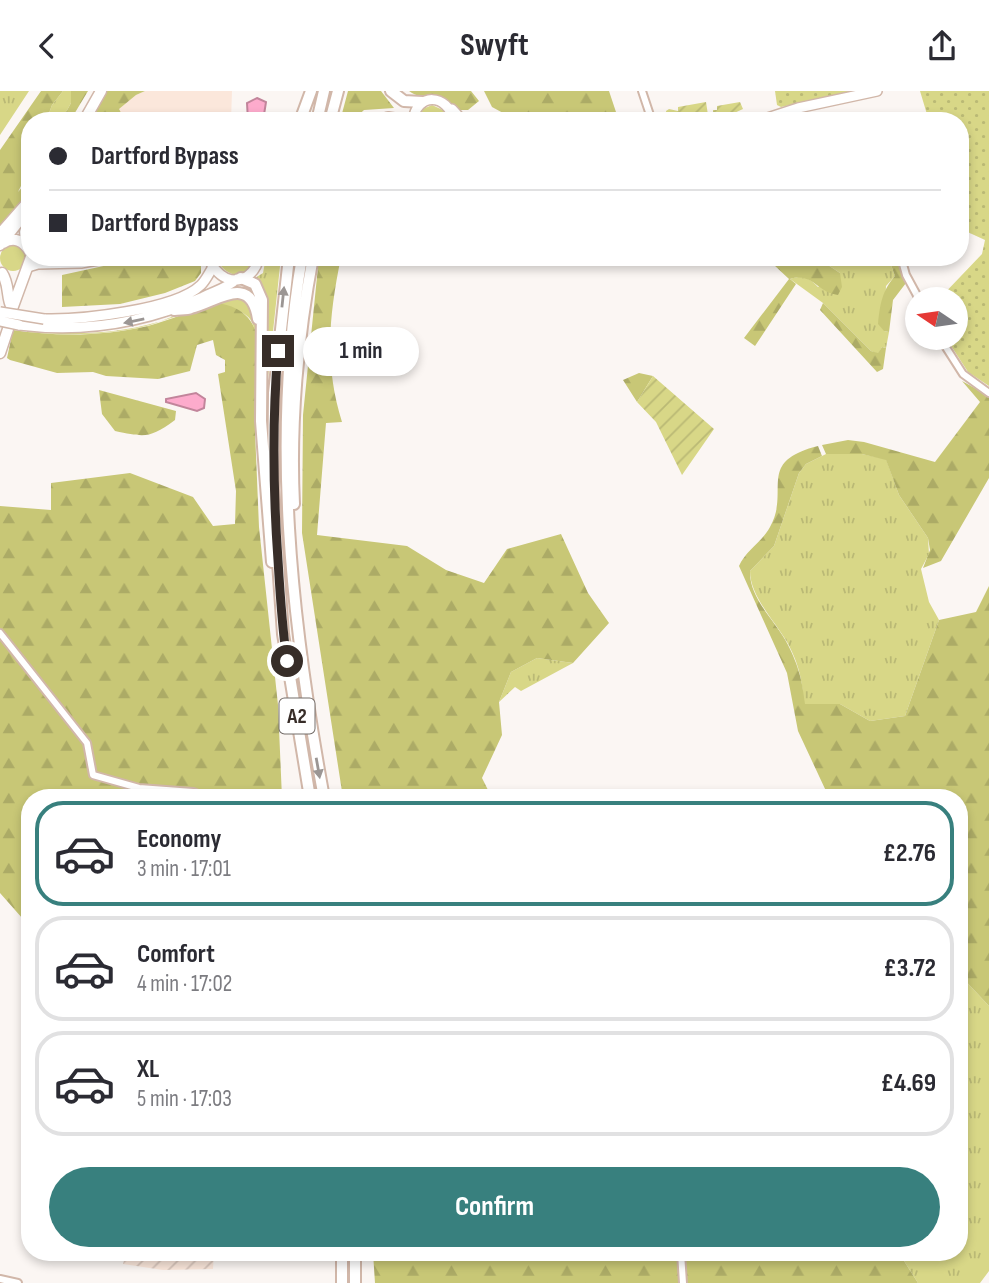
<!DOCTYPE html>
<meta charset="utf-8">
<style>
:root{--surface:#fff;--page:#f7f7f7;--text:#2b2b33;--muted:#7c7c81;--line:#e1e1e2;--accent:#38807e}
body{margin:0;font-family:"Sofia Sans Condensed",sans-serif;background:var(--page);color:var(--text);height:100vh;display:flex;flex-direction:column;font-size:26px;white-space:nowrap}
*{box-sizing:border-box;margin:0}
p{font-size:23px;color:var(--muted)}
.icon{flex:none;width:38px;height:38px;fill:none;stroke:currentColor;stroke-width:2;stroke-linecap:round;stroke-linejoin:round}
.map{position:relative;flex:1;overflow:hidden}
.side{position:absolute;left:21px;top:698px;width:947px;height:472px;display:flex;flex-direction:column;background:var(--surface);border-radius:28px;box-shadow:0 4px 10px #0003}
.side>*{flex:none}
.banner{position:absolute;left:21px;top:21px;width:948px;height:154px;border-radius:28px;box-shadow:0 4px 10px #0003;display:grid;align-content:center;height:154px;padding:0 28px;background:var(--surface)}
.needle{width:46px;rotate:283deg}
.fabs{position:absolute;left:905px;top:196px;display:grid;gap:14px}
.fabs a{display:grid;place-items:center;width:63px;height:63px;border-radius:50%;background:var(--surface);box-shadow:0 4px 10px #0003;font-size:35px}
.end{position:absolute;width:32px;height:32px;margin:-16px;border:9px solid #372d28;background:#fff;box-shadow:0 0 0 4px #fff}
.from{border-radius:50%}
.bubble{position:absolute;height:49px;border-radius:24px;background:var(--surface);box-shadow:0 4px 10px #0003;font-size:23px;font-weight:700;line-height:49px;text-align:center}
.banner b{display:flex;align-items:center;gap:24px;height:66px;font-size:26px}
.banner b+b{border-top:2px solid var(--line)}
.banner i{width:18px;height:18px;background:var(--text)}
ul{padding:12px 0 0;list-style:none}
li{display:flex;align-items:center;gap:21px;height:105px;margin:0 14px 10px;padding:0 14px;border:4px solid var(--line);border-radius:28px}
li div{flex:1}
li b{display:block;font-size:26px}
li em{font-style:normal;font-weight:700}
li.selected{border-color:var(--accent)}
li>.icon{width:63px;height:63px;stroke-width:1.5}
.cta{display:flex;gap:14px;margin-top:auto;padding:14px 28px}
.cta a{flex:1;height:80px;border-radius:42px;background:var(--accent);color:#fff;font-size:28px;font-weight:700;line-height:80px;text-align:center}
header{display:flex;justify-content:space-between;align-items:center;height:91px;padding:0 28px;background:var(--surface);font-size:32px;font-weight:700}
.map>svg:first-child{display:block}
</style>
<header><svg class="icon" aria-label="back" viewBox="0 0 24 24"><path d="M15 5l-7 7 7 7"/></svg>Swyft<svg class="icon" aria-label="share" viewBox="0 0 24 24"><path d="M12 15V3M7 8l5-5 5 5M5 13v7h14v-7"/></svg></header>
<div class="map">
<svg width="989" height="1192" viewBox="0 0 989 1192">
<defs>
<pattern id="industrial-furrows" width="10" height="10" patternUnits="userSpaceOnUse" patternTransform="scale(1.75)"><rect width="10" height="10" fill="#fbe7db"/><path d="M-1 1l2-2M0 10L10 0M9 11l2-2" fill="none" stroke="#d8c6bc"/></pattern>
<pattern id="grass-tufts" width="24" height="20" patternUnits="userSpaceOnUse" patternTransform="scale(1.75)"><rect width="24" height="20" fill="#d8d787"/><path d="M3 7l-1-3M5 7V3M7 7l1-3M15 17l-1-3M17 17v-4M19 17l1-3" fill="none" stroke="#bab975"/></pattern>
<pattern id="forest-firs" width="22" height="20" patternUnits="userSpaceOnUse" patternTransform="scale(1.75)"><rect width="22" height="20" fill="#c8c776"/><path d="M5 1l3.5 6h-7zM16 11l3.5 6h-7z" fill="#acab66"/></pattern>
<pattern id="park-dots" width="8" height="8" patternUnits="userSpaceOnUse" patternTransform="scale(1.75)"><rect width="8" height="8" fill="#d8d787"/><path d="M2 2h.1M6 6h.1" fill="none" stroke="#bab975" stroke-width="1.8" stroke-linecap="round"/></pattern>
<pattern id="garden-furrows" width="10" height="10" patternUnits="userSpaceOnUse" patternTransform="scale(1.75)"><rect width="10" height="10" fill="#d8d787"/><path d="M-1 1l2-2M0 10L10 0M9 11l2-2" fill="none" stroke="#bab975"/></pattern>
</defs>
<rect width="100%" height="100%" fill="#fbf6f3"/>
<path fill="#fbe7db" d="M 145,0 L 232,0 L 231,30 L 147,30 L 135,22 L 125,30 L 117,19 L 136,4 Z"/>
<path fill="url(#industrial-furrows)" d="M 126,1162 L 214,1162 L 213,1178 L 163,1179 L 123,1173 Z"/>
<path fill="url(#grass-tufts)" d="M 0,0 L 29,0 L 0,44 Z
M 63,0 L 71,0 L 71,12 L 61,30 L 46,30 L 52,14 Z
M 432,14 L 445,20 L 448,30 L 418,30 L 423,18 Z
M0 167a13 13 0 1 1 26 0a13 13 0 1 1-26 0Z
M 215,166 L 254,166 C 249,193 225,187 215,166 Z
M 266,166 L 281,166 L 265,315 L 255,187 L 263,182 Z
M 816,166 L 888,166 L 895,185 L 886,195 L 884,240 L 889,241 L 886,257 L 882,256 L 878,263 L 871,260 L 823,212 L 790,188 C 804,184 808,186 818,196 L 840,182 Z
M 232,206 L 243,208 L 254,223 L 257,244 L 258,302 C 257,283 261,244 250,228 C 243,219 223,213 211,213 C 201,213 164,230 150,234 C 110,244 69,245 27,241 L 27,239 C 77,245 124,243 171,227 C 192,221 211,212 232,206 Z
M 826,363 L 862,363 L 886,368 L 899,404 L 928,447 L 929,463 L 921,478 L 929,511 L 939,529 L 905,625 L 870,630 L 840,613 L 804,613 C 802,588 799,573 787,551 C 774,529 750,505 750,480 L 774,455 L 799,382 L 806,373 Z
M 537,567 L 573,572 L 521,600 L 515,596 L 499,611 L 511,581 Z
M 959,883 L 989,915 L 989,1180 L 980,1192 L 918,1192 L 899,1162 L 959,1162 Z"/>
<path fill="url(#forest-firs)" d="M 41,0 L 63,0 L 52,14 L 46,30 L 30,30 L 30,77 L 18,101 L 30,87 L 30,102 L 0,136 L 0,59 Z
M 71,0 L 88,0 L 70,30 L 61,30 L 71,12 Z
M 106,0 L 145,0 L 136,4 L 119,18 L 125,29 L 135,22 L 147,30 L 91,30 Z
M 348,0 L 381,0 L 394,17 L 364,19 L 352,30 L 340,30 Z
M 409,0 L 471,0 L 479,10 L 468,19 L 460,19 C 440,0 425,12 409,0 Z
M 484,0 L 609,0 L 619,30 L 518,30 L 492,16 Z
M 145,166 L 195,166 L 201,172 L 201,182 L 195,190 L 165,202 L 120,213 L 62,216 L 62,184 Z
M 319,166 L 341,166 C 329,225 324,273 342,331 L 326,332 L 317,444 L 407,455 L 446,479 L 484,492 L 507,458 L 561,443 L 588,502 L 609,532 L 573,572 L 537,567 L 511,581 L 499,611 L 502,644 L 482,687 L 492,707 L 343,707 L 302,442 L 303,324 Z
M 777,166 L 816,166 L 840,182 L 842,196 L 838,204 C 816,201 813,181 790,188 L 796,193 L 755,255 L 744,247 L 789,188 L 774,174 Z
M 888,166 L 897,166 L 906,192 L 893,209 L 889,241 L 884,240 L 878,233 C 880,213 882,200 895,185 Z
M 214,212 C 234,213 251,223 256,242 L 258,331 L 255,340 L 259,436 L 278,614 L 282,707 L 30,707 L 30,836 L 0,802 L 0,415 L 51,419 L 51,392 L 130,382 L 193,406 L 213,435 L 235,433 L 236,400 L 218,283 L 225,281 L 225,269 L 216,264 L 213,249 L 197,254 L 190,280 L 158,288 L 106,285 L 93,281 L 57,282 L 10,269 L 7,267 L 13,239 C 58,246 104,245 148,235 C 171,229 192,219 214,212 Z
M 823,212 L 871,260 L 878,262 L 882,256 L 886,257 L 883,278 L 877,281 L 820,219 Z
M 639,282 L 653,285 L 637,311 L 623,289 Z
M 962,290 L 989,305 L 989,387 L 941,470 L 923,477 L 930,459 L 928,447 L 899,404 L 886,369 L 862,363 L 826,363 L 822,354 L 848,349 L 864,351 L 935,371 L 980,311 Z
M 99,299 L 176,320 L 175,329 C 149,348 145,346 115,340 L 102,323 Z
M 818,355 L 822,365 L 806,373 L 799,382 L 774,455 L 750,480 C 749,508 776,530 788,554 C 799,576 802,589 805,613 L 840,613 L 870,630 L 905,625 L 939,529 L 976,521 L 989,495 L 989,915 L 959,883 L 959,707 L 815,707 L 826,700 L 798,640 L 787,582 L 739,475 C 746,459 762,451 770,436 C 791,399 755,371 818,355 Z
M 373,1162 L 899,1162 L 918,1192 L 375,1192 Z"/>
<path fill="url(#park-dots)" d="M 775,0 L 859,0 L 781,16 L 777,14 Z
M 920,0 L 989,0 L 989,295 L 968,281 L 946,247 L 956,247 L 956,208 L 939,208 L 982,163 L 985,149 L 961,138 L 961,30 L 929,30 Z"/>
<path fill="url(#garden-furrows)" d="M 706,11 L 708,24 L 713,23 L 713,19 L 717,19 L 717,15 L 740,11 L 743,18 L 732,23 L 724,30 L 667,30 L 666,20 L 669,18 L 678,20 L 678,16 Z
M 653,285 L 714,338 L 682,384 L 656,331 L 637,311 Z"/>
<path fill="#fdabcc" stroke="#c2859b" stroke-width="2" d="M 257,7 L 266,11 L 263,30 L 248,30 L 247,12 Z
M 196,302 L 205,308 L 204,317 L 197,320 L 166,311 L 166,308 Z"/>
<g fill="none" stroke-linecap="round" stroke-linejoin="round">
<g stroke="#d1b7a9" stroke-width="10">
<path id="street" d="M 642,0 L 652,30
M 901,166 L 906,184 L 919,208
M 940,247 L 963,283 L 989,302
M 0,542 L 87,652 L 93,684 L 139,697 L 193,701 L 208,707
M 681,1162 L 683,1192
M 0,1188 L 18,1192"/>
</g>
<g stroke="#d1b7a9" stroke-width="12">
<path id="secondary" d="M 452,18 L 463,30
M 413,30 C 416,1 448,2 454,30
M 758,30 L 798,17 L 877,0
M 0,142 L 30,108
M 207,166 C 212,174 217,183 226,187 C 242,194 256,182 259,166
M 28,176 L 38,173 L 81,172 L 115,166
M 44,228 C 80,229 175,219 201,194 C 206,189 209,182 213,176
M 19,234 C 83,242 145,232 203,206 C 215,200 227,197 237,188"/>
</g>
<g stroke="#d1b7a9" stroke-width="13">
<path id="primary" d="M 84,30 L 101,0
M 3,152 C 14,145 24,150 30,161
M 0,154 L 30,116
M 26,155 L 25,141 L 30,129
M 2,182 C 10,194 6,207 12,217
M 12,218 L 31,166
M 0,262 L 8,238"/>
</g>
<g stroke="#d1b7a9" stroke-width="14">
<path id="highway" d="M 391,0 L 404,10 L 422,11
M 300,30 L 311,0
M 317,30 L 324,0
M 330,30 L 338,0
M 381,30 L 388,27 L 406,30
M 289,166 L 274,302 L 273,399 L 283,543 L 310,707
M 302,166 C 271,347 291,528 324,707
M 241,187 L 255,193 L 262,209 L 261,330 L 272,471
M 174,219 C 180,218 186,219 191,217 C 216,211 251,181 258,228
M 294,413 C 290,333 298,244 313,166
M 342,1192 L 342,1162
M 355,1192 L 355,1162"/>
</g>
<use href="#street" stroke="#fff" stroke-width="6"/>
<use href="#secondary" stroke="#fff" stroke-width="9"/>
<use href="#primary" stroke="#fff" stroke-width="10"/>
<use href="#highway" stroke="#fff" stroke-width="10"/>
<g stroke="#d1b7a9" stroke-width="12" stroke-linecap="butt">
<path id="secondary-bridge" d="M 0,221 L 44,228
M 0,230 L 19,234"/>
</g>
<use href="#secondary-bridge" stroke="#fff" stroke-width="9"/>
</g>
<defs><path id="oneway-solid" d="M-6-.8H1V-3.2L6.5 0L1 3.2V.8H-6Z" transform="scale(1.75)"/></defs>
<g fill="#9b9694">
<use href="#oneway-solid" transform="translate(283 206) rotate(-84)"/>
<use href="#oneway-solid" transform="translate(134 230) rotate(168)"/>
<use href="#oneway-solid" transform="translate(318 677) rotate(80)"/>
</g>
<g fill="none" stroke-linecap="round" stroke-linejoin="round">
<path stroke="#372d28" stroke-width="9" d="M 278,260 C 272,330 273,399 278,469 C 280,503 282,537 287,570"/>
</g>
<g text-anchor="middle" stroke-width="7" stroke-linejoin="round" paint-order="stroke">
<rect fill="#fff" stroke="#736c68" stroke-width="2" x="279.5" y="607.5" width="35" height="35" rx="5"/>
<g font-size="21" font-weight="bold" fill="#372d28">
<text x="297" y="632">A2</text>
</g>
</g>
</svg>
<div class="fabs">
<a><svg class="needle" viewBox="-14 -14 28 28"><path d="M0-13l5 13h-10z" fill="#e53935"/><path d="M0 13l5-13h-10z" fill="#7c7c81"/></svg></a>
</div>
<i class="end from" style="left:287px;top:570px"></i>
<i class="end" style="left:278px;top:260px"></i>
<div class="bubble" style="left:303px;top:236px;width:116px">1 min</div>
<div class="banner">
<b><i class="from"></i>Dartford Bypass</b>
<b><i></i>Dartford Bypass</b>
</div>
<section class="side">
<ul>
<li class="selected"><svg class="icon" aria-label="car" viewBox="0 0 24 24"><path d="M5 17H2v-5l4-1 3-4h7l3 4 3 1v5h-3M9 17h6M6 11h13"/><circle cx="7" cy="17" r="2"/><circle cx="17" cy="17" r="2"/></svg><div><b>Economy</b><p>3 min · 17:01</p></div><em>£2.76</em></li>
<li><svg class="icon" aria-label="car" viewBox="0 0 24 24"><path d="M5 17H2v-5l4-1 3-4h7l3 4 3 1v5h-3M9 17h6M6 11h13"/><circle cx="7" cy="17" r="2"/><circle cx="17" cy="17" r="2"/></svg><div><b>Comfort</b><p>4 min · 17:02</p></div><em>£3.72</em></li>
<li><svg class="icon" aria-label="car" viewBox="0 0 24 24"><path d="M5 17H2v-5l4-1 3-4h7l3 4 3 1v5h-3M9 17h6M6 11h13"/><circle cx="7" cy="17" r="2"/><circle cx="17" cy="17" r="2"/></svg><div><b>XL</b><p>5 min · 17:03</p></div><em>£4.69</em></li>
</ul>
<div class="cta"><a>Confirm</a></div>
</section>
</div>
